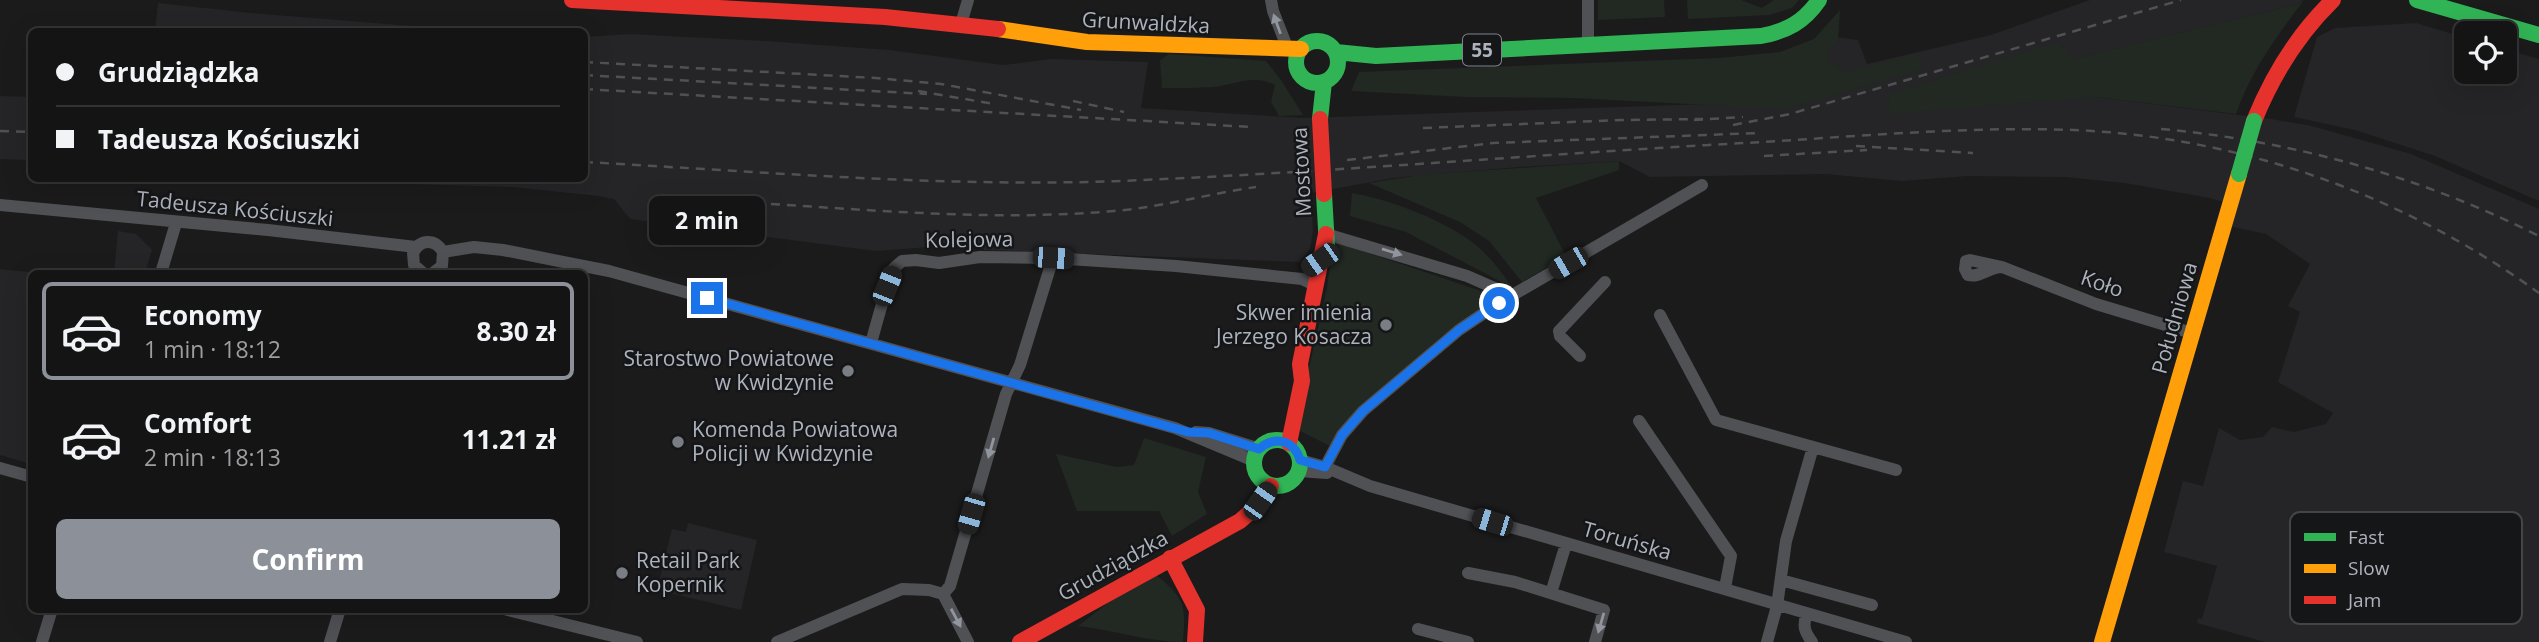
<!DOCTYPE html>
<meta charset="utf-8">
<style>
:root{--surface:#141415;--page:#212122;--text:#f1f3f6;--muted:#9d9ea0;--line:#333334;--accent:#8c9099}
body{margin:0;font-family:"Open Sans",sans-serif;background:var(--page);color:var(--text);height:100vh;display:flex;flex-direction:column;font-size:26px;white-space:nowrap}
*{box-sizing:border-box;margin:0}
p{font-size:23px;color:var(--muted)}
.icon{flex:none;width:38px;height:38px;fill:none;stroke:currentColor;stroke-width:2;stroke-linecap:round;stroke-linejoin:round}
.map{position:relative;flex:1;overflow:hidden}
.details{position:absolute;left:28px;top:270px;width:560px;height:343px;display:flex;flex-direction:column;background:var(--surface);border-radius:10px;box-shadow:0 7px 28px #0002,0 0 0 2px var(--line)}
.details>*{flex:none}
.guide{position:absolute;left:28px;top:28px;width:560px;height:154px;border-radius:10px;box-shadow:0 7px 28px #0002,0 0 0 2px var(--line);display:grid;align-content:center;height:154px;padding:0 28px;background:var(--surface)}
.buttons{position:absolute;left:2454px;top:21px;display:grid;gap:14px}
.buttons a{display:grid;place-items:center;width:63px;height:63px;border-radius:10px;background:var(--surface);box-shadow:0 7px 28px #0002,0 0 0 2px var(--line);font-size:35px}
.end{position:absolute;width:32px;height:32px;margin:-16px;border:9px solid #1a73e8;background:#fff;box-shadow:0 0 0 4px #fff}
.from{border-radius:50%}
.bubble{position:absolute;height:49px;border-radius:10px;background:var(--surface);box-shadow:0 7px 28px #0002,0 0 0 2px var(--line);font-size:23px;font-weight:700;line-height:49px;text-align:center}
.car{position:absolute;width:21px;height:42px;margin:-21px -10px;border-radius:9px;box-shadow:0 0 5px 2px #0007;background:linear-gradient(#222 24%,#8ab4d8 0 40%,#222 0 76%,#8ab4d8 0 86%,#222 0)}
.guide b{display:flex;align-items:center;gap:24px;height:66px;font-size:26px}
.guide b+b{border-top:2px solid var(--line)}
.guide i{width:18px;height:18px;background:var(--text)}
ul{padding:12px 0 0;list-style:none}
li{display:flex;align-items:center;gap:21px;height:98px;margin:0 14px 10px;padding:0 14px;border:4px solid transparent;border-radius:10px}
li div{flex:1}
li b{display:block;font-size:26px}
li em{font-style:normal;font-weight:700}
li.selected{border-color:var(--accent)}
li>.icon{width:63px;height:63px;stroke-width:1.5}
.button{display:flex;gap:14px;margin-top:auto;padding:14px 28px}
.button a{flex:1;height:80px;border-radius:10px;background:var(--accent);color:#fff;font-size:28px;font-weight:700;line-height:80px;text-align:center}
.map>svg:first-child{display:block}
</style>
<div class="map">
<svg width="2539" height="642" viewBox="0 0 2539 642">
<rect width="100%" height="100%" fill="#1b1b1c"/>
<path fill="#252528" d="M 2090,0 L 2303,0 L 2298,4 L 1934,93 L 1935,100 L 2096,97 L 2271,119 L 2312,126 L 2411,154 L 2539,209 L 2539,642 L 2265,642 L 2197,623 L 2198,618 L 2202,619 L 2217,566 L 2164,552 L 2183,481 L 2203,486 L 2219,428 L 2240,440 L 2263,437 L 2272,427 L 2294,432 L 2326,424 L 2333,413 L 2278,382 L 2300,312 L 2288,306 L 2310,264 L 2266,234 L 2229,226 L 2223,202 L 2210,198 L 2125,183 L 2065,177 L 1967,176 L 1902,181 L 1826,174 L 1650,177 L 1619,161 L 1519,167 L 1393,178 L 1311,193 L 1313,231 L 1310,249 L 1300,262 L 984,250 L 982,243 L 876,251 L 630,219 L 614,199 L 599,196 L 512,187 L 248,179 L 584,178 L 585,37 L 630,34 L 765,41 L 889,50 L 1003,65 L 1051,59 L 1148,62 L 1141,108 L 1303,118 L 1737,103 L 1828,36 L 1858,40 L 1867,64 L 1991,35 Z
M 158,3 L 251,13 L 449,29 L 519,26 L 563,28 L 565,31 L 155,31 Z
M 2416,23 L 2466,38 L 2466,72 L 2504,72 L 2504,49 L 2539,59 L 2539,201 L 2435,156 L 2355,130 L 2294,117 L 2317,37 L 2335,28 Z
M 0,96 L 31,97 L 31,160 L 0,159 Z
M 118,231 L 136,234 L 152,250 L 145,273 L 114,273 Z
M 0,269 L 38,273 L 32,273 L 31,464 L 0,455 Z
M 688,523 L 757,540 L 741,610 L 657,590 L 672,529 L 686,532 Z"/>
<path fill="#212922" d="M 1598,0 L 1664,0 L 1665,17 L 1598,20 Z
M 1687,0 L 1741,0 L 1762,8 L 1774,0 L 1799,0 L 1792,8 L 1769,15 L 1688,19 Z
M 2304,0 C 2277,36 2251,71 2236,114 L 2096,97 L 1888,114 L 1890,94 L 2057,42 L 2072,59 L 2298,4 Z
M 1840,10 L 1838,40 L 1826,55 L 1828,61 L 1846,72 L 1918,54 L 1924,69 L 1784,109 L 1574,98 L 1466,97 L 1351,91 L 1359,72 L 1719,58 L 1780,52 L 1814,39 Z
M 1169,54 L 1266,61 L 1281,80 L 1303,115 L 1279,116 L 1271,102 L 1275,85 C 1253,74 1237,84 1214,87 C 1197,88 1180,88 1162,88 L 1160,60 Z
M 1619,161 L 1619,170 L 1536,198 L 1566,256 L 1522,282 L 1489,241 L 1460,222 L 1369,183 L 1420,175 Z
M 1352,193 C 1390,200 1436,217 1468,239 C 1487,252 1500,270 1513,288 L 1406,232 L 1350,216 Z
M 1333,241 L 1484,292 L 1484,306 L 1442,336 L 1363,405 L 1330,446 L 1300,431 L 1296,426 L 1327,288 Z
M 1144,438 L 1206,457 L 1198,492 L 1207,514 L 1172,536 L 1159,511 L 1077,511 L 1056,454 L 1117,467 L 1134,465 Z
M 1156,575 C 1185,598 1186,605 1183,642 C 1148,642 1114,630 1078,626 L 1117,596 Z"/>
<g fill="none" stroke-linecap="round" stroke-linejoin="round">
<path stroke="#4f5155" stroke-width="12" d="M 1271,0 L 1273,11 L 1287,47
M 961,24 L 968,0
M 1588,44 L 1588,0
M 0,205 L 268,230 L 416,247
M 1326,234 L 1467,276 L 1499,290 L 1509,297
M 443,252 L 474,247 L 503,250 L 609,271 L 1175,428 L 1254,461
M 2002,267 C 1989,267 1980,278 1968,275 L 1965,269 L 1966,261 L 1970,260 L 2002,267 L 2096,304 L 2192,333
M 161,273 L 176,223
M 423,273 L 414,265 L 413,253 C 420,239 435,238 443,252 L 442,266 L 433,273
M 1660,315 L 1716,420 L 1896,470
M 871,343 L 887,286 L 894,268 L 902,261 L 916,260 L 939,263 L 980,257 L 1053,258 L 1176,266 L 1302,279 L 1317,286
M 1580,356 L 1560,336 L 1559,331 L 1605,282
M 1639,421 L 1731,556 L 1725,588
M 1196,432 L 1209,433 L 1260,449
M 1300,460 L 1325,467 L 1370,486 L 1906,642
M 1325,467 L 1342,435 L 1363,411 L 1459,330 L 1499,303 L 1702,185
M 0,468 L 32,477
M 1299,471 L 1327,473
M 1468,573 L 1515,582 L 1604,610 L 1595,642
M 1781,580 L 1872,605
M 1551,593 L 1566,544
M 943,594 L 950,586 L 1006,394 L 1020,365 L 1053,258
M 943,594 L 968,642
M 504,609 L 637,642
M 1807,614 C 1802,626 1805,632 1812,642
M 1418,629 L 1468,642
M 42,642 L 52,609
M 330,642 L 340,609
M 777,642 L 902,589 L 929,590 L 943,594
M 1767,642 L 1777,606 L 1786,541 L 1813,447"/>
<path stroke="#30b455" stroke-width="16" d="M 2417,0 L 2539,35
M1296 62a21 21 0 1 1 42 0a21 21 0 1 1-42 0Z
M 1336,52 L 1376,56 L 1761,36 C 1787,31 1804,22 1819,0
M 1320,119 L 1324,82
M 1324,194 L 1327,246
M1254 463a23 23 0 1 1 46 0a23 23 0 1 1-46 0Z"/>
<path stroke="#ff9f0a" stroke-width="16" d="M 998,29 L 1087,42 L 1301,49
M 2102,642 L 2239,174"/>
<path stroke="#e5322d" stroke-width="16" d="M 572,0 L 885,17 L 998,29
M 2254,121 C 2273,74 2297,35 2333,0
M 1289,443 L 1302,381 L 1300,364 L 1326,234
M 1170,558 L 1197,610 L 1195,642
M 1020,642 L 1240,521 L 1256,507 L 1271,486"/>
<path stroke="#505153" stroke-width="2.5" stroke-dasharray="9 7" stroke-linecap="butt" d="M 584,62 L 876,78 L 941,84 L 1081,110
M 584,75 L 927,94
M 584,89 L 1251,127
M 918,91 L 994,104
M 1073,101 L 1124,112
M 1694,120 L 1743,117
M 1733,125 L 1790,114 L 2181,0
M 1423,128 L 1622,120 L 1703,119
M 2161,129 C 2293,141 2420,176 2539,236
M 0,131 L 32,132
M 1856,146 L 1973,153
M 1764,156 L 1867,150
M 1347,160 L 1493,143 L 1759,133
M 584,162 C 771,172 958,189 1144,180 C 1344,171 1544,154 1744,143 C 1853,137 1964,126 2074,130 C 2242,137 2403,195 2539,293
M 771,204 C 884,211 1000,221 1114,211 C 1162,207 1208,194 1256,187"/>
<path stroke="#30b455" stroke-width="16" d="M 2239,174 L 2254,121"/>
<path stroke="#e5322d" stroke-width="16" d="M 1320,119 L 1324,194"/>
</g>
<defs><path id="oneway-solid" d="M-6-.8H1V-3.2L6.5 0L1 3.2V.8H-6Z" transform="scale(1.75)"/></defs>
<g fill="#91959d">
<use href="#oneway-solid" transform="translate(1277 24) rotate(-110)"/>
<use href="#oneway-solid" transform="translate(1392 252) rotate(17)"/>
<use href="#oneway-solid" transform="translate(991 448) rotate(106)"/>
<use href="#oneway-solid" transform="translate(956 618) rotate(62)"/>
<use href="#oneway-solid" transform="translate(1601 623) rotate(106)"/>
</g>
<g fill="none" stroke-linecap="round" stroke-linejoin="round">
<path stroke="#1a73e8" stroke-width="9" d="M 707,298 L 1188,432 L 1209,433 L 1259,449 C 1275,435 1294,440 1300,460 L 1325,467 L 1342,435 L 1363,411 L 1459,330 L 1499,303"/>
</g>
<g fill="#7a7d84" stroke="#151618" stroke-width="2.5">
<circle cx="1386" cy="325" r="7"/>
<circle cx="848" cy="371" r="7"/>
<circle cx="678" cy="442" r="7"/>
<circle cx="622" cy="573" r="7"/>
</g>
<g text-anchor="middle" stroke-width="5" stroke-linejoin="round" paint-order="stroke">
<rect fill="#151618" stroke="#7f838b" stroke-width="2" x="1463" y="34.5" width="38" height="31" rx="5"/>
<g font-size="19" font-weight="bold" fill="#adb2bc">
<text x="1482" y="57">55</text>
</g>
<g font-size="21" fill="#adb2bc" stroke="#151618">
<text transform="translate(1146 23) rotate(3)" y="7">Grunwaldzka</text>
<text transform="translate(1302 172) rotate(-93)" y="7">Mostowa</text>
<text transform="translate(235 209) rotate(6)" y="7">Tadeusza Kościuszki</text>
<text transform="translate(969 240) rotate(-1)" y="7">Kolejowa</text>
<text transform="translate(2102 284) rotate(19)" y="7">Koło</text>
<text transform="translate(2175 318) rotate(-74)" y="7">Południowa</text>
<text transform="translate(1627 541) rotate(16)" y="7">Toruńska</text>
<text transform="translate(1113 566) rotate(-29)" y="7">Grudziądzka</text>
</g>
<g font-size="21" fill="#adb2bc" stroke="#151618" text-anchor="end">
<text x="1372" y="320">Skwer imienia<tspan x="1372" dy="24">Jerzego Kosacza</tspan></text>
<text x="834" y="366">Starostwo Powiatowe<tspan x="834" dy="24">w Kwidzynie</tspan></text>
<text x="692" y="437" text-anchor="start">Komenda Powiatowa<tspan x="692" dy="24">Policji w Kwidzynie</tspan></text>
<text x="636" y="568" text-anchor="start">Retail Park<tspan x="636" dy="24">Kopernik</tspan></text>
</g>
</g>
<rect x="2290" y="512" width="232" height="112" rx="10" fill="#151618" stroke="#434549" stroke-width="2"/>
<rect x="2304" y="533" width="32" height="8" fill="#30b455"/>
<rect x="2304" y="564" width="32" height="9" fill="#ff9f0a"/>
<rect x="2304" y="596" width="32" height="8" fill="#e5322d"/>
<g font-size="19" fill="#adb2bc">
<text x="2348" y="544">Fast</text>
<text x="2348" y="575">Slow</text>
<text x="2348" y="607">Jam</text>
</g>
</svg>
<div class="buttons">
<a><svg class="icon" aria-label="locate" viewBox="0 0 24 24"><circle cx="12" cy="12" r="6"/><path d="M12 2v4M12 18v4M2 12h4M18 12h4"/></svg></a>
</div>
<i class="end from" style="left:1499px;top:303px"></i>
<i class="end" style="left:707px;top:298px"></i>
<div class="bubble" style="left:649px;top:196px;width:116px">2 min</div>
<i class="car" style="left:1053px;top:258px;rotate:94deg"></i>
<i class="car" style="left:1320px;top:260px;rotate:235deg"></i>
<i class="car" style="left:1568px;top:263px;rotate:240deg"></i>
<i class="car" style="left:887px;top:286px;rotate:22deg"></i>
<i class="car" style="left:1260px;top:501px;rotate:35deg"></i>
<i class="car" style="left:971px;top:514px;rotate:196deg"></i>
<i class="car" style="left:1492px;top:522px;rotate:287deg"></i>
<div class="guide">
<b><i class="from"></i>Grudziądzka</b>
<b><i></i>Tadeusza Kościuszki</b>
</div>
<section class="details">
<ul>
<li class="selected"><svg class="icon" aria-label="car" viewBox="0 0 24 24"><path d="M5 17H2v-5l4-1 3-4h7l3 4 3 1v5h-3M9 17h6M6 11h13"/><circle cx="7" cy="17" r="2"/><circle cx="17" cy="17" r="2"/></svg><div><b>Economy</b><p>1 min · 18:12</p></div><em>8.30 zł</em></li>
<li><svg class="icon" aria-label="car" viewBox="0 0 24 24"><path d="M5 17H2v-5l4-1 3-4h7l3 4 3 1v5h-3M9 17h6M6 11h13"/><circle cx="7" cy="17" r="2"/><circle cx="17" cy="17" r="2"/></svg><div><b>Comfort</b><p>2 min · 18:13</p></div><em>11.21 zł</em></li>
</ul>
<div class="button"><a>Confirm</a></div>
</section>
</div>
